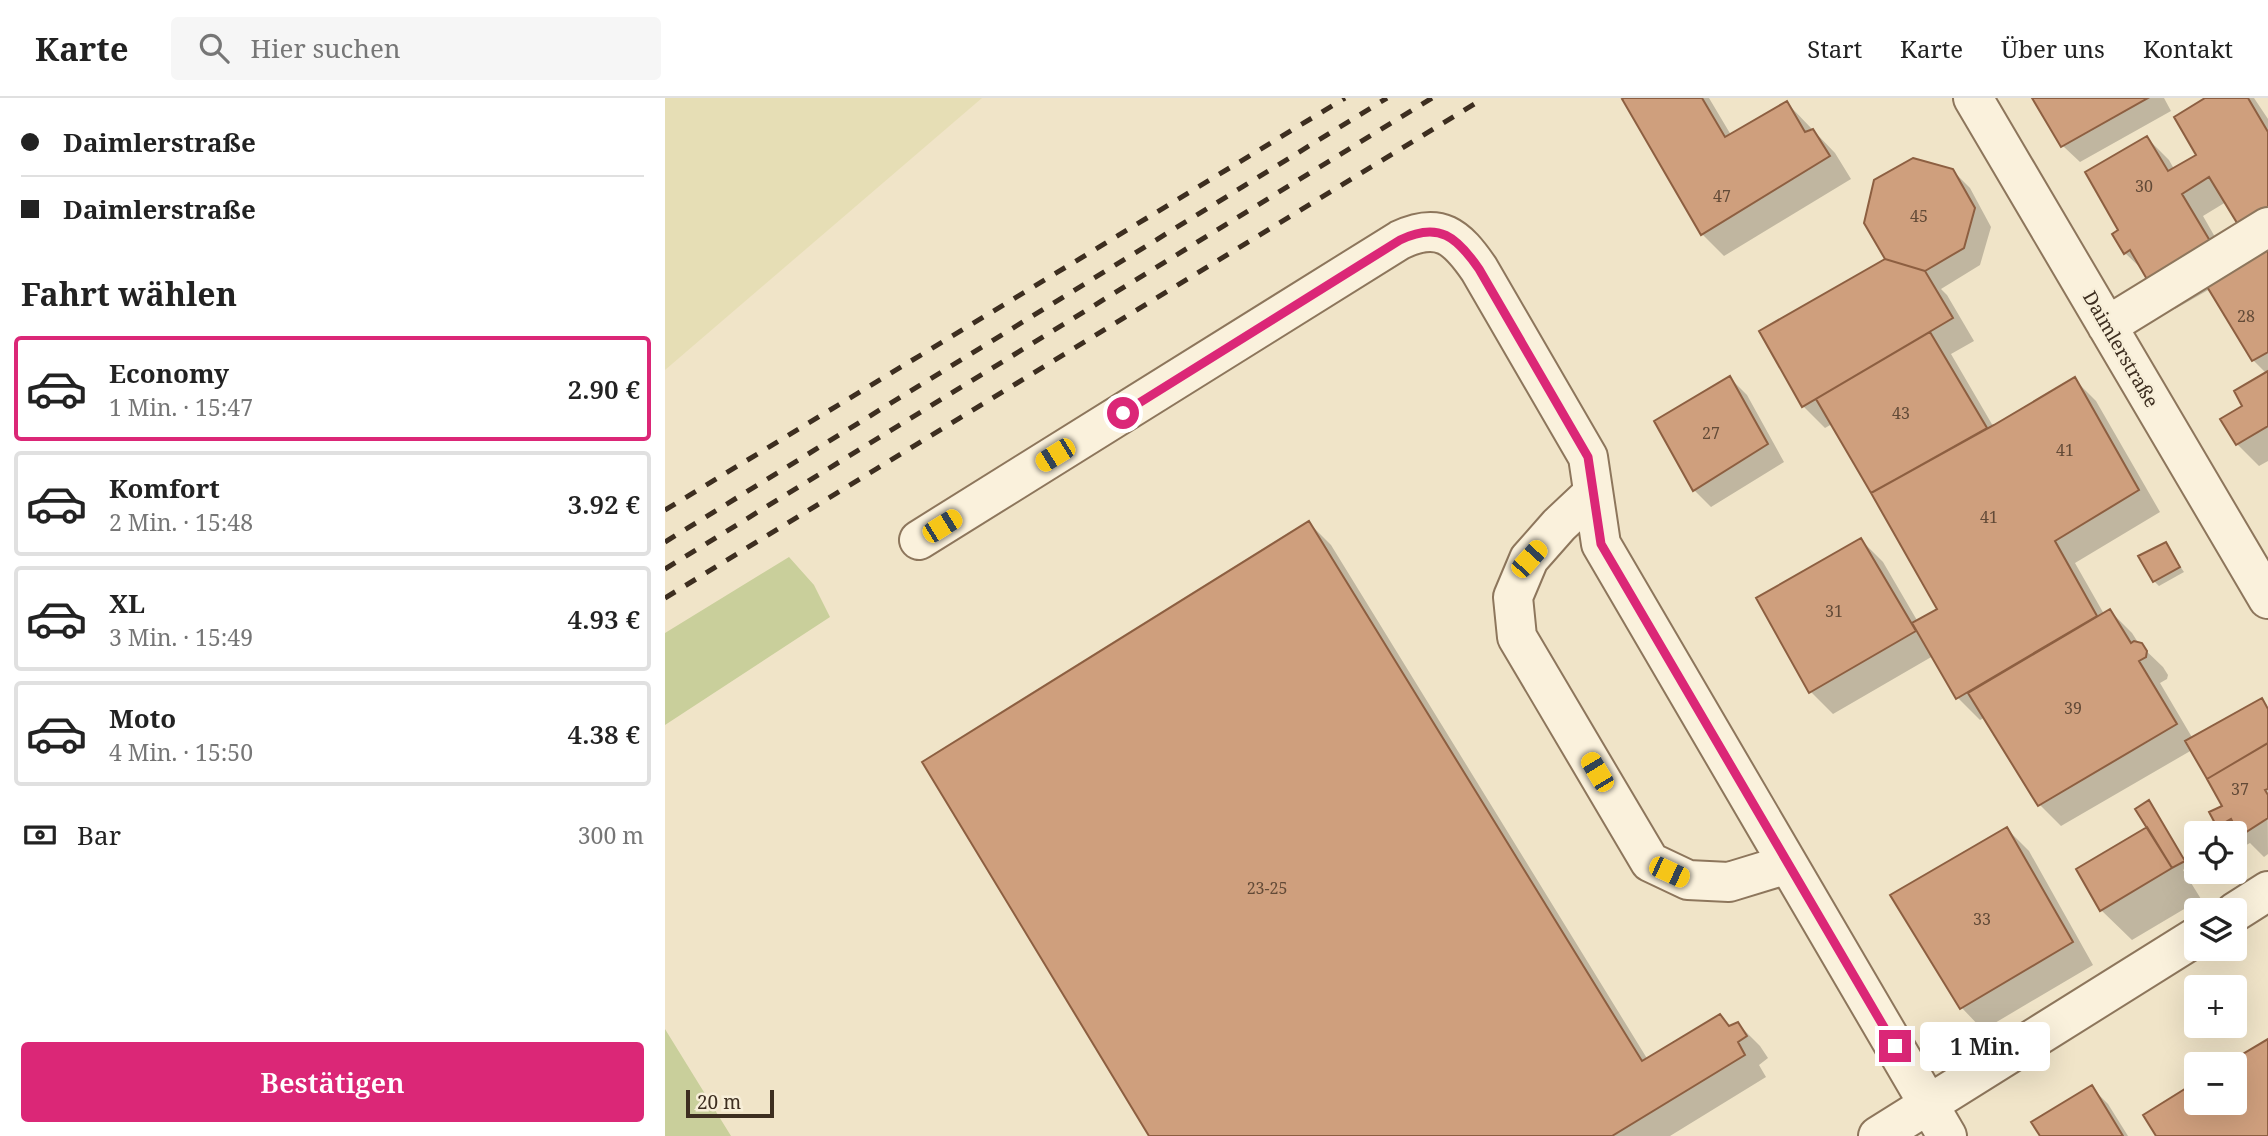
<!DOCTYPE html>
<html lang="de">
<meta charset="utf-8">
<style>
:root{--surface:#fff;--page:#f6f6f6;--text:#222;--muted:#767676;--line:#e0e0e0;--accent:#db2777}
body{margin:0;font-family:"Noto Serif",serif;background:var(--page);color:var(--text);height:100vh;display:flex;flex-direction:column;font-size:26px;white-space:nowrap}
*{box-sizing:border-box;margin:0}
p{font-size:23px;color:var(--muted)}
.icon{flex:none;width:38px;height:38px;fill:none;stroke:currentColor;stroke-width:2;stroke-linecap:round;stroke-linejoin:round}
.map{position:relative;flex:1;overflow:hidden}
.panel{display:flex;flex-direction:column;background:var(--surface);width:665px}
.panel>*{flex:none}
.guide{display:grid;align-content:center;height:154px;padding:0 21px;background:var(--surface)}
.tools{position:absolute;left:1519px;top:723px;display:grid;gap:14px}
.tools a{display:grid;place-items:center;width:63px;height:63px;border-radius:7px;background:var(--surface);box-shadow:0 7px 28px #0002;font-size:35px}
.scale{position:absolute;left:21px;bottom:18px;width:88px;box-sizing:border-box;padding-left:7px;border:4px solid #3d2e20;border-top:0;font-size:19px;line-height:24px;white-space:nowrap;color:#3d2e20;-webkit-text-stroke:5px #f7eed8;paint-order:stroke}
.end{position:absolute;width:32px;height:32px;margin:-16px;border:9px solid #db2777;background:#fff;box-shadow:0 0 0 4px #fff}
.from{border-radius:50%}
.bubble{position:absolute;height:49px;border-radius:7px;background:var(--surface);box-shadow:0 7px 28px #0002;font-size:23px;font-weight:600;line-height:49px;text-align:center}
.car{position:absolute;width:21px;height:42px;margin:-21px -10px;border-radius:9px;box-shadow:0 0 5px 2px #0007;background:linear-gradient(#f5c518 24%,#345 0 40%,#f5c518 0 76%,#345 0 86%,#f5c518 0)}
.guide b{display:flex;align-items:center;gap:24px;height:66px;font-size:26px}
.guide b+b{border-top:2px solid var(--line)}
.guide i{width:18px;height:18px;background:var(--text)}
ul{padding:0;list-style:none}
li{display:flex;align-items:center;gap:21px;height:105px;margin:0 14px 10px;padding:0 7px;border:4px solid var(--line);border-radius:7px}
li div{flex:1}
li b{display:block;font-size:26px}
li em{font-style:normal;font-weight:600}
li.active{border-color:var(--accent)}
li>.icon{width:63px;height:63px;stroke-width:1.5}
h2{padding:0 21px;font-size:32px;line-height:84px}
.pay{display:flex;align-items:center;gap:18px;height:77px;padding:0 21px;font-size:26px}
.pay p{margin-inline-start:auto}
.cta{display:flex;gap:14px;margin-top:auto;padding:14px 21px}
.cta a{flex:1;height:80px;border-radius:7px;background:var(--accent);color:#fff;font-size:28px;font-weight:600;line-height:80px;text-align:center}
header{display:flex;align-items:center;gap:42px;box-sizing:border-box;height:98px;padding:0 35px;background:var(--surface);border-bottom:2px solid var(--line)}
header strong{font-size:33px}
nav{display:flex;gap:38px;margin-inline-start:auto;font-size:24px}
.search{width:490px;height:63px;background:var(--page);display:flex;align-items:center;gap:18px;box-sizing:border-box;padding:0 24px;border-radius:7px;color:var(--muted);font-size:26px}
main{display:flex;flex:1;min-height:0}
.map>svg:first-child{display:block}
</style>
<header>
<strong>Karte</strong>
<div class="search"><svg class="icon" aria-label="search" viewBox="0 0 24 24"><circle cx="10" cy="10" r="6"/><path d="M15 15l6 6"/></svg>Hier suchen</div>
<nav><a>Start</a><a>Karte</a><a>Über uns</a><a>Kontakt</a></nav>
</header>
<main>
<section class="panel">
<div class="guide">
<b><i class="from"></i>Daimlerstraße</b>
<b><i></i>Daimlerstraße</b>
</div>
<h2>Fahrt wählen</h2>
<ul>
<li class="active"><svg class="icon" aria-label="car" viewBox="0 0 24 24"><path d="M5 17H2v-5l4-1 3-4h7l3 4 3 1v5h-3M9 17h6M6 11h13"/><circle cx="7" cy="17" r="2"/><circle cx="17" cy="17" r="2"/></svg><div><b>Economy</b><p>1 Min. · 15:47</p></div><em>2.90 €</em></li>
<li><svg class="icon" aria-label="car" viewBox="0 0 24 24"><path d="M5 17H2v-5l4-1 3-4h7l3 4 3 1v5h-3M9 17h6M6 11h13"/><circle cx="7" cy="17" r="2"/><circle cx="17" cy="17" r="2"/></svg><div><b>Komfort</b><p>2 Min. · 15:48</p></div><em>3.92 €</em></li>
<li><svg class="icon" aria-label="car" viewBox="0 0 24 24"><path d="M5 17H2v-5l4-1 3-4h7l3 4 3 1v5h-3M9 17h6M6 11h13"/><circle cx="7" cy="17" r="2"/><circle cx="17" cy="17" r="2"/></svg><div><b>XL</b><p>3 Min. · 15:49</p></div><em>4.93 €</em></li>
<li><svg class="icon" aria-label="car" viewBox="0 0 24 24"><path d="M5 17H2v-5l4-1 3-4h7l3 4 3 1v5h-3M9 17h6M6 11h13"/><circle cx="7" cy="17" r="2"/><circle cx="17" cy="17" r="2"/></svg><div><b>Moto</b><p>4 Min. · 15:50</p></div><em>4.38 €</em></li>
</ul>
<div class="pay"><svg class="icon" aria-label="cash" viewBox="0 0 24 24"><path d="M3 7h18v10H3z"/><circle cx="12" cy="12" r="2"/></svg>Bar<p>300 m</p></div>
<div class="cta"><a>Bestätigen</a></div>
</section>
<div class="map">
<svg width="1603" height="1038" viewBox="0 0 1603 1038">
<rect width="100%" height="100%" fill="#f0e4c8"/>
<path fill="#e6deb5" d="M 0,0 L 317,0 L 0,272 Z"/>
<path fill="#c9cf9b" d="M 124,459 L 149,487 L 165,519 L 0,627 L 0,535 Z
M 0,931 L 66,1038 L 0,1038 Z"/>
<path fill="#0003" fill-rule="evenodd" d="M 962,0 L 1044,0 L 1066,37 L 1122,5 L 1170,55 L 1186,81 L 1059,158 L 1037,136 Z
M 1369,0 L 1499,0 L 1506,13 L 1415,64 L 1398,48 Z
M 1544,0 L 1589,0 L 1603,21 L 1603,363 L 1594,368 L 1572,346 L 1580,309 L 1602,276 L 1588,262 L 1545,191 L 1510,211 L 1488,189 L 1480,174 L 1460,155 L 1455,133 L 1482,40 L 1504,62 L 1509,71 L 1533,58 ZM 1561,104 L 1578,132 L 1566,167 L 1538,118 Z
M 1287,72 L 1305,90 L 1326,129 L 1315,167 L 1276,191 L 1282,197 L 1309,243 L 1286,256 L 1328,328 L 1409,281 L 1431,303 L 1495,414 L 1410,465 L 1439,516 L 1445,513 L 1467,535 L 1474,546 L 1498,569 L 1503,577 L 1502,581 L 1495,585 L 1528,641 L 1597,602 L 1602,607 L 1603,756 L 1599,759 L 1585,745 L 1576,750 L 1570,744 L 1570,735 L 1561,735 L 1554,728 L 1559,708 L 1527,652 L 1396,728 L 1374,706 L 1320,619 L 1315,622 L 1293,600 L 1268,558 L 1168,616 L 1146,594 L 1196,442 L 1218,464 L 1253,524 L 1275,511 L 1167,326 L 1160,330 L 1138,308 L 1220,163 Z
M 1065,280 L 1082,297 L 1119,364 L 1046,409 L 1029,392 Z
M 644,425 L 666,447 L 983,962 L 1055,918 L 1066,929 L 1073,926 L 1095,948 L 1103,960 L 1094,967 L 1101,979 L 1005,1038 L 486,1038 Z
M 1500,446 L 1519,474 L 1494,488 L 1489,483 Z
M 1484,704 L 1523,768 L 1518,772 L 1536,801 L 1467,842 L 1436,812 L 1484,730 Z
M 1342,731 L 1364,753 L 1428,867 L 1318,932 L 1297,910 L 1227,798 Z
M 1426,989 L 1443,1006 L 1463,1038 L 1377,1038 Z"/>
<path fill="#cf9f7d" stroke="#8d5f41" stroke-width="2" d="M 959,0 L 1037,0 L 1060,39 L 1122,3 L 1140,34 L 1148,31 L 1165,58 L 1036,137 L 957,1 Z
M 1367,0 L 1483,0 L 1396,49 Z
M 1540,0 L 1583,0 L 1603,34 L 1603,117 L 1577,133 L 1544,79 L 1517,96 L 1551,153 L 1487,190 L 1465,152 L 1459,156 L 1447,136 L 1453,132 L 1420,74 L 1482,38 L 1503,73 L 1531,57 L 1509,19 Z
M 1248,60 L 1288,71 L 1310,110 L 1299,150 L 1260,173 L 1220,161 L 1199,125 L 1209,82 Z
M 1603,144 L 1603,254 L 1587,263 L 1538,182 Z
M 1220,161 L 1260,173 L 1288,220 L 1137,309 L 1094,233 Z
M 1265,234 L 1322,330 L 1206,395 L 1151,301 Z
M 1603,273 L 1603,328 L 1571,347 L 1555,321 L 1577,308 L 1569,293 Z
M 1065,278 L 1103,346 L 1028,393 L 989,323 Z
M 1410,279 L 1474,392 L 1390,443 L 1432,518 L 1291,601 L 1247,525 L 1272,511 L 1206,395 L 1329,327 Z
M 644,423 L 977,963 L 1055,916 L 1064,928 L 1073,924 L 1082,938 L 1073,944 L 1080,957 L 947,1038 L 484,1038 L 257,664 Z
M 1196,440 L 1251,533 L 1144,595 L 1091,500 Z
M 1501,444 L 1515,469 L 1488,484 L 1473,458 Z
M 1445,511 L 1466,545 L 1469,543 L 1477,545 L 1482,553 L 1481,559 L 1474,563 L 1512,626 L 1373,708 L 1303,595 Z
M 1597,600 L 1603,611 L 1603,645 L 1542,681 L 1520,643 Z
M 1603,645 L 1603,691 L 1600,692 L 1603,697 L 1603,720 L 1575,738 L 1566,721 L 1552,729 L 1544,714 L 1557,708 L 1542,681 Z
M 1484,702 L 1520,763 L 1507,770 L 1470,711 Z
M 1342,729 L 1408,844 L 1295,911 L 1225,797 Z
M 1482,729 L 1507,770 L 1435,813 L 1411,771 Z
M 1603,941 L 1603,1038 L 1491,1038 L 1478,1017 L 1531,984 L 1531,1004 L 1570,1004 L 1570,966 L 1561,966 Z
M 1427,987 L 1458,1038 L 1375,1038 L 1366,1024 Z"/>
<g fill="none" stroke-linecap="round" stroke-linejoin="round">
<g stroke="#8d765c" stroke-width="42">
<path id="minor" d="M 1308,0 L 1603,501
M 1442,228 L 1603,129
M 928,395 L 894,427 L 864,461 L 848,499 L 852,539 L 985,764 L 1023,782 L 1064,784 L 1123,766
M 254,442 L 735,142 C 775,123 792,139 814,171 L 923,359 L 936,446 L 1282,1038
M 1570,814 L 1603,793
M 1213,1038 L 1531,839"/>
</g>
<use href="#minor" stroke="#faf1dc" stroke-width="38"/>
<path stroke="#3d2e20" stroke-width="5" stroke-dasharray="12 12" stroke-linecap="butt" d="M 0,412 L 680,0
M 0,444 L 722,0
M 0,471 L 767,0
M 0,500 L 819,0"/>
</g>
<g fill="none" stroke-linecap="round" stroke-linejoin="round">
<path stroke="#db2777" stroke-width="9" d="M 458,315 L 735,142 C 774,123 792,139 814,171 L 923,359 L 936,446 L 1230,948"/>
</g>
<g text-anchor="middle" stroke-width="5" stroke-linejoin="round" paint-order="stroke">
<g font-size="16" fill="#624a37">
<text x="1479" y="94">30</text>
<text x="1057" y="104">47</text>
<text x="1254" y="124">45</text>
<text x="1581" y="224">28</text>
<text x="1236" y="321">43</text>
<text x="1046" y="341">27</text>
<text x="1400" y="358">41</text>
<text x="1324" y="425">41</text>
<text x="1169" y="519">31</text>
<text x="1408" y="616">39</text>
<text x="1575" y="697">37</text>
<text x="602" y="796">23-25</text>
<text x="1317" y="827">33</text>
</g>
<g font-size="19" fill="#3d2e20" stroke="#f7eed8">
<text transform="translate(1456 251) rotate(60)" y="7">Daimlerstraße</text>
</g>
</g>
</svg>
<div class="tools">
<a><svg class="icon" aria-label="locate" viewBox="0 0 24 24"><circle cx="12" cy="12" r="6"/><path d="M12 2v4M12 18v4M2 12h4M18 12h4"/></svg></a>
<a><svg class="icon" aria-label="layers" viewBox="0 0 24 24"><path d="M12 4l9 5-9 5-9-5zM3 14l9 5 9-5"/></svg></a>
<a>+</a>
<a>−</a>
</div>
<div class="scale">20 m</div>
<i class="end from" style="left:458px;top:315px"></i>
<i class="end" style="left:1230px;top:948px"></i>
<div class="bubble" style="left:1255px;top:924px;width:130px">1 Min.</div>
<i class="car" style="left:390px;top:357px;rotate:238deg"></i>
<i class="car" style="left:277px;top:428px;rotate:58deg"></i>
<i class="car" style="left:864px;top:461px;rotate:42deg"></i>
<i class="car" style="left:932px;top:674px;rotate:329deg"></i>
<i class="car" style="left:1004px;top:774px;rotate:115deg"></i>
</div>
</main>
